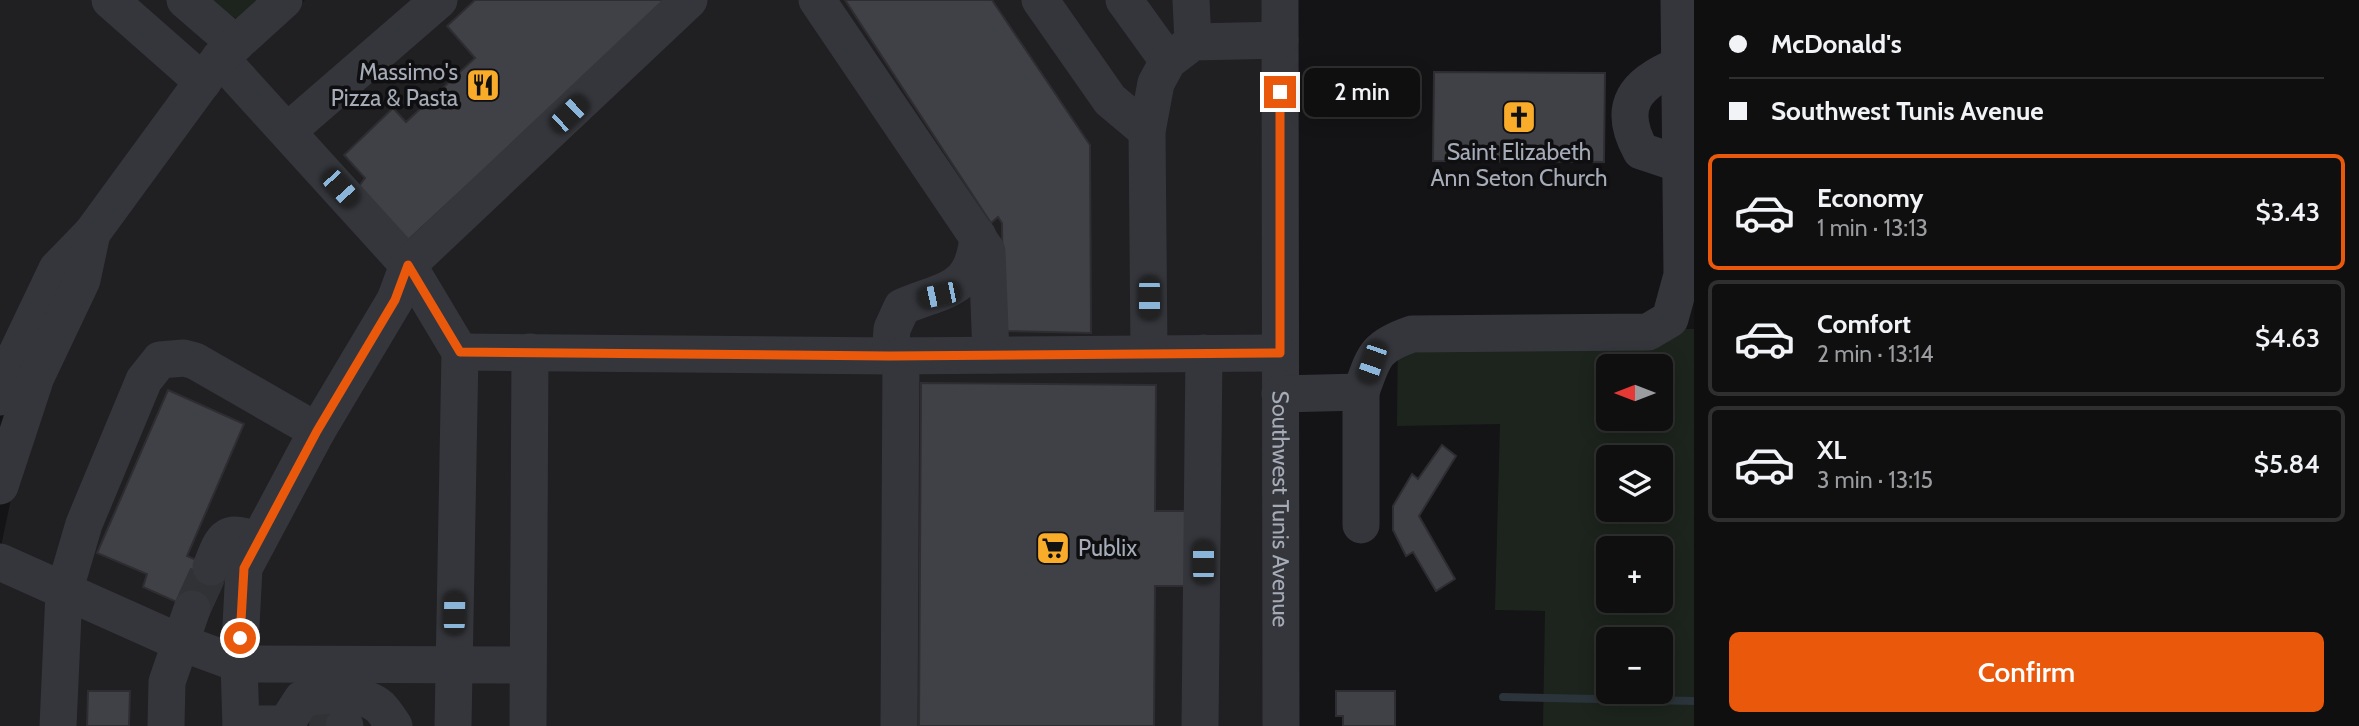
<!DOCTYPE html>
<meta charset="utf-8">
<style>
:root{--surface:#0f0f10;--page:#181819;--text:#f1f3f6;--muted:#9b9c9f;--line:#2f2f30;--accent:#ea580c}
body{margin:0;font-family:Cabin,sans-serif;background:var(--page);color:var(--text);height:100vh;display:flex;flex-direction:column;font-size:26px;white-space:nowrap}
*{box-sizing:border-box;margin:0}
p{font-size:23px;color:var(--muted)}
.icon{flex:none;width:38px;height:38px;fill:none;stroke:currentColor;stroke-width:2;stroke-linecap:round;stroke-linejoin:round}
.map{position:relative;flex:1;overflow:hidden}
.drawer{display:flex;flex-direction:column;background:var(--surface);width:665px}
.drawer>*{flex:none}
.guide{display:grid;align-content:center;height:154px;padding:0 35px;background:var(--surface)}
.needle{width:46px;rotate:270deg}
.controls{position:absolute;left:1596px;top:354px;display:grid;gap:14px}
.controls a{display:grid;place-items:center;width:77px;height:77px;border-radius:10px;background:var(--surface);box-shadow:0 4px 18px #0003,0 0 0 2px var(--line);font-size:35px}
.end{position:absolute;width:32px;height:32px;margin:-16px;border:9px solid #ea580c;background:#fff;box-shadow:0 0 0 4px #fff}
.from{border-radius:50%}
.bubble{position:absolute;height:49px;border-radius:10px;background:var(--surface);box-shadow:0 4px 18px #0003,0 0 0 2px var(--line);font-size:23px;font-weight:600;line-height:49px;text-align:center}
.car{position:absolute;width:21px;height:42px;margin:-21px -10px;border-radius:9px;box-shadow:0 0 5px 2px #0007;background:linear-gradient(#222 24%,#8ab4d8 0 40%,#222 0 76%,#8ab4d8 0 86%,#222 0)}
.guide b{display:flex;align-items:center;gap:24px;height:66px;font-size:26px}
.guide b+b{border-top:2px solid var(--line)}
.guide i{width:18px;height:18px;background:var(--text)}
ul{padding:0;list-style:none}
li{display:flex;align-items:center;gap:21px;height:116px;margin:0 14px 10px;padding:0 21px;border:4px solid var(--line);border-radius:10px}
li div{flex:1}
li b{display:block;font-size:26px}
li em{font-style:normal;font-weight:600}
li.active{border-color:var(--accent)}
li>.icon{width:63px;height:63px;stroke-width:1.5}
.cta{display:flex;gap:14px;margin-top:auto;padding:14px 35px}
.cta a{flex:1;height:80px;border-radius:10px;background:var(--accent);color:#fff;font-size:28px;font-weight:600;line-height:80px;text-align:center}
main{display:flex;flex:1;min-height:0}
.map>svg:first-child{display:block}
</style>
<main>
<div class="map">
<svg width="1694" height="726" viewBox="0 0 1694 726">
<rect width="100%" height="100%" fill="#141416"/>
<path fill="#202023" d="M 0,0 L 206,0 L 240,21 L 0,354 Z
M 305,0 L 1266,0 L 1265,726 L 0,726 L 0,551 L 11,499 L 106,238 L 232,66 Z"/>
<path fill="#1c241d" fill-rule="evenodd" d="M 206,0 L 264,0 L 240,21 Z
M 1398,328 L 1694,329 L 1694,726 L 1543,726 L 1545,611 L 1495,610 L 1500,424 L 1397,426 ZM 1608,366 L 1661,366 L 1661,418 L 1608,418 ZM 1608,457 L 1661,457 L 1661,509 L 1608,509 ZM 1608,548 L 1661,548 L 1661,600 L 1608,600 ZM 1608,639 L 1661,639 L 1661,691 L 1608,691 Z"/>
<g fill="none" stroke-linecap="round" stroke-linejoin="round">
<path stroke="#2a343a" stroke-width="8" d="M 1503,697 L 1694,701"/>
</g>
<path fill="#404146" stroke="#2e2e32" stroke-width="2" d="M 475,0 L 668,0 L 406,242 L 357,189 L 365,178 L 344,155 L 393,108 L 406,122 L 475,58 L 447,26 Z
M 845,0 L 992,0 L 1090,145 L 1091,333 L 1003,331 L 1002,223 L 998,217 L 991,223 Z
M 1434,72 L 1605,73 L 1604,162 L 1433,161 Z
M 921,383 L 1156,385 L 1155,511 L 1186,511 L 1186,586 L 1155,586 L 1154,726 L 919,726 Z
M 168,390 L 244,424 L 187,556 L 227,574 L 208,616 L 143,587 L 147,574 L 97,553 Z
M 1442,445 L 1456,456 L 1419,516 L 1455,579 L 1436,591 L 1413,552 L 1406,556 L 1393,530 L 1393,506 L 1412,474 L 1418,479 Z
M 88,691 L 130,691 L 129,726 L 87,726 Z
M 1336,691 L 1395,691 L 1395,726 L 1343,726 L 1343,716 L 1336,716 Z
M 311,703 L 344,703 L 344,726 L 310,726 Z"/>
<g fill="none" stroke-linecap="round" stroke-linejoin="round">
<path stroke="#313236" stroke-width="37" stroke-dasharray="37 18" stroke-linecap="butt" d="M 192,609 L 211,567
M 310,724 L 344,726"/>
<g stroke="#35363b" stroke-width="37">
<path d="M 110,0 L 203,82"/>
<path d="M 185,0 L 236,44"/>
<path d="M 817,0 L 987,251 L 991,355"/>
<path d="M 1040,0 L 1110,100 L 1147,131"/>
<path d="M 1124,0 L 1168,61"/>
<path d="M 1191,0 L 1193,42"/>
<path id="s1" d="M 1280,0 L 1281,726"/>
<path d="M 220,58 L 408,265 L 460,352 L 453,726"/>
<path d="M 1680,65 C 1635,83 1616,106 1641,151 L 1680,164"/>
<path d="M 289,130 L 439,0"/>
<path d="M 460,352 L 890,356 L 1280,353"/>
<path d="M 1149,353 L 1147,131 L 1156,83 L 1168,61 L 1193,42 L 1280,40"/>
<path d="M 890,356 L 892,329 L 902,307 C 946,288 973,292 978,236"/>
<path d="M 1361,392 C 1374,356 1374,347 1412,334 L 1648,332 L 1670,319 L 1682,275 L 1679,0"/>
<path d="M 1280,394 L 1361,392 L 1361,525"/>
<path d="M 0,397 L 14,359 L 57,269 L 92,233 L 220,58 L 284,0"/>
<path d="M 0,486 L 36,377 L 82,280 L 92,233"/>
<path d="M 0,562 L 179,642 L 239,664 L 527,665"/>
<path d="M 211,567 C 223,536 225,528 258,541"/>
<path d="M 241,724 L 286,724 L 302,699 C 324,694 362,691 380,707 C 385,712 390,720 394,726"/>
<path d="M 58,726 L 64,592 L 84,524 L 144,380 L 160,360 L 184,358 L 195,361 L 317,431"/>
<path d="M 166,726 L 167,682 L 192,609"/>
<path d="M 241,726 L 239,664 L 244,568 L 317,431 L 395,300 L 408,265 L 689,0"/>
<path d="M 344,726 L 345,726"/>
<path d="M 528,726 L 530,352"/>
<path d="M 899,726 L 901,356"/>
<path d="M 1200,726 L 1204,353"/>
</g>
</g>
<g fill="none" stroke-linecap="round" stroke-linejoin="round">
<path stroke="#ea580c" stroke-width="9" d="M 240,638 L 244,568 L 317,431 L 395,300 L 408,265 L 460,352 L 890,356 L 1280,353 L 1280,92"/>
</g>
<defs>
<g id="restaurant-square" transform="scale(1.75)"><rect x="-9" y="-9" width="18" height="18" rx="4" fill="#f8ac2a" stroke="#0f0f11"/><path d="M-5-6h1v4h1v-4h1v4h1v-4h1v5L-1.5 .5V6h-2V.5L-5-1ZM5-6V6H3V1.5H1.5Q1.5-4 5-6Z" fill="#111"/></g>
<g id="church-square" transform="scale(1.75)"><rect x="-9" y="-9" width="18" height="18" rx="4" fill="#f8ac2a" stroke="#0f0f11"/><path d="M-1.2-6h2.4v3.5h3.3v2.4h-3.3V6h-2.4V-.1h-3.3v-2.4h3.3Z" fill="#111"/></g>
<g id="supermarket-square" transform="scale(1.75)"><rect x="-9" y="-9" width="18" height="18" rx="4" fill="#f8ac2a" stroke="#0f0f11"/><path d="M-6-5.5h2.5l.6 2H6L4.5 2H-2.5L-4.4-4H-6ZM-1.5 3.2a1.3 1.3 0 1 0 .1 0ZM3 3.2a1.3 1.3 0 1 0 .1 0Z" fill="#111"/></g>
</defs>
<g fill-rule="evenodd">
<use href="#restaurant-square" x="483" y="85"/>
<use href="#church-square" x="1519" y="117"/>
<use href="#supermarket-square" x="1053" y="548"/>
</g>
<g text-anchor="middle" stroke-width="7" stroke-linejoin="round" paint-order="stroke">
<g font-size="23" fill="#a5abb7" stroke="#0f0f11" text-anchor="end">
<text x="458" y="80">Massimo's<tspan x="458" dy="26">Pizza &amp; Pasta</tspan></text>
<text x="1519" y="160" text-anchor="middle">Saint Elizabeth<tspan x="1519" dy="26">Ann Seton Church</tspan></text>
<text x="1078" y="556" text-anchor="start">Publix</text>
</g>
<g font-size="23" fill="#a5abb7" stroke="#0f0f11">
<text dy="8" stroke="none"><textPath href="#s1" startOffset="509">Southwest Tunis Avenue</textPath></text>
</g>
</g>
</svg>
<div class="controls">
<a><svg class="needle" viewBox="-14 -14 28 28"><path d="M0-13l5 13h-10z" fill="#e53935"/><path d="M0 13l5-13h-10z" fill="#9b9c9f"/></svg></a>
<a><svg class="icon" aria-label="layers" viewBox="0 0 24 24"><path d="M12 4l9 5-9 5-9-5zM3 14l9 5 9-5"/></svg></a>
<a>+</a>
<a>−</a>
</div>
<i class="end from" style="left:240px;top:638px"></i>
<i class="end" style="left:1280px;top:92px"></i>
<div class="bubble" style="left:1304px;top:68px;width:116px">2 min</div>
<i class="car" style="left:569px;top:114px;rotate:46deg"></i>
<i class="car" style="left:340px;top:188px;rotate:138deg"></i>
<i class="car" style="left:939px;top:295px;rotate:258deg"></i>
<i class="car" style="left:1149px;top:298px;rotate:180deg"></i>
<i class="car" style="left:1372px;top:362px;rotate:199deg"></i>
<i class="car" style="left:1203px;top:562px;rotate:0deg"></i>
<i class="car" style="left:454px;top:613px;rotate:1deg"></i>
</div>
<section class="drawer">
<div class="guide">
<b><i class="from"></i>McDonald's</b>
<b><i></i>Southwest Tunis Avenue</b>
</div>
<ul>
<li class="active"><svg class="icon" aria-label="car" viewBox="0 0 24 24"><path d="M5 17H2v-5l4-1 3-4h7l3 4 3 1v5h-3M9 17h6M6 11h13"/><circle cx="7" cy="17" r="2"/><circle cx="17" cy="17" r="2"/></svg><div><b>Economy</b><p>1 min · 13:13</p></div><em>$3.43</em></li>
<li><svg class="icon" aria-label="car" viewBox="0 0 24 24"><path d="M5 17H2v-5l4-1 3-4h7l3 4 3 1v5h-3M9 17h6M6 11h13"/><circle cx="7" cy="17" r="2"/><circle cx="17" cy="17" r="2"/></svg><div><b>Comfort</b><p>2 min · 13:14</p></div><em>$4.63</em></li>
<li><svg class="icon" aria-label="car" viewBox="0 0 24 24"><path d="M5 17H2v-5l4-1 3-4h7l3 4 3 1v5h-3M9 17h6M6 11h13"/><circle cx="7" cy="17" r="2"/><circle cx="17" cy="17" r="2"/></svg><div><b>XL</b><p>3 min · 13:15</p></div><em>$5.84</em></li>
</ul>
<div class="cta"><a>Confirm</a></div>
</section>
</main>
